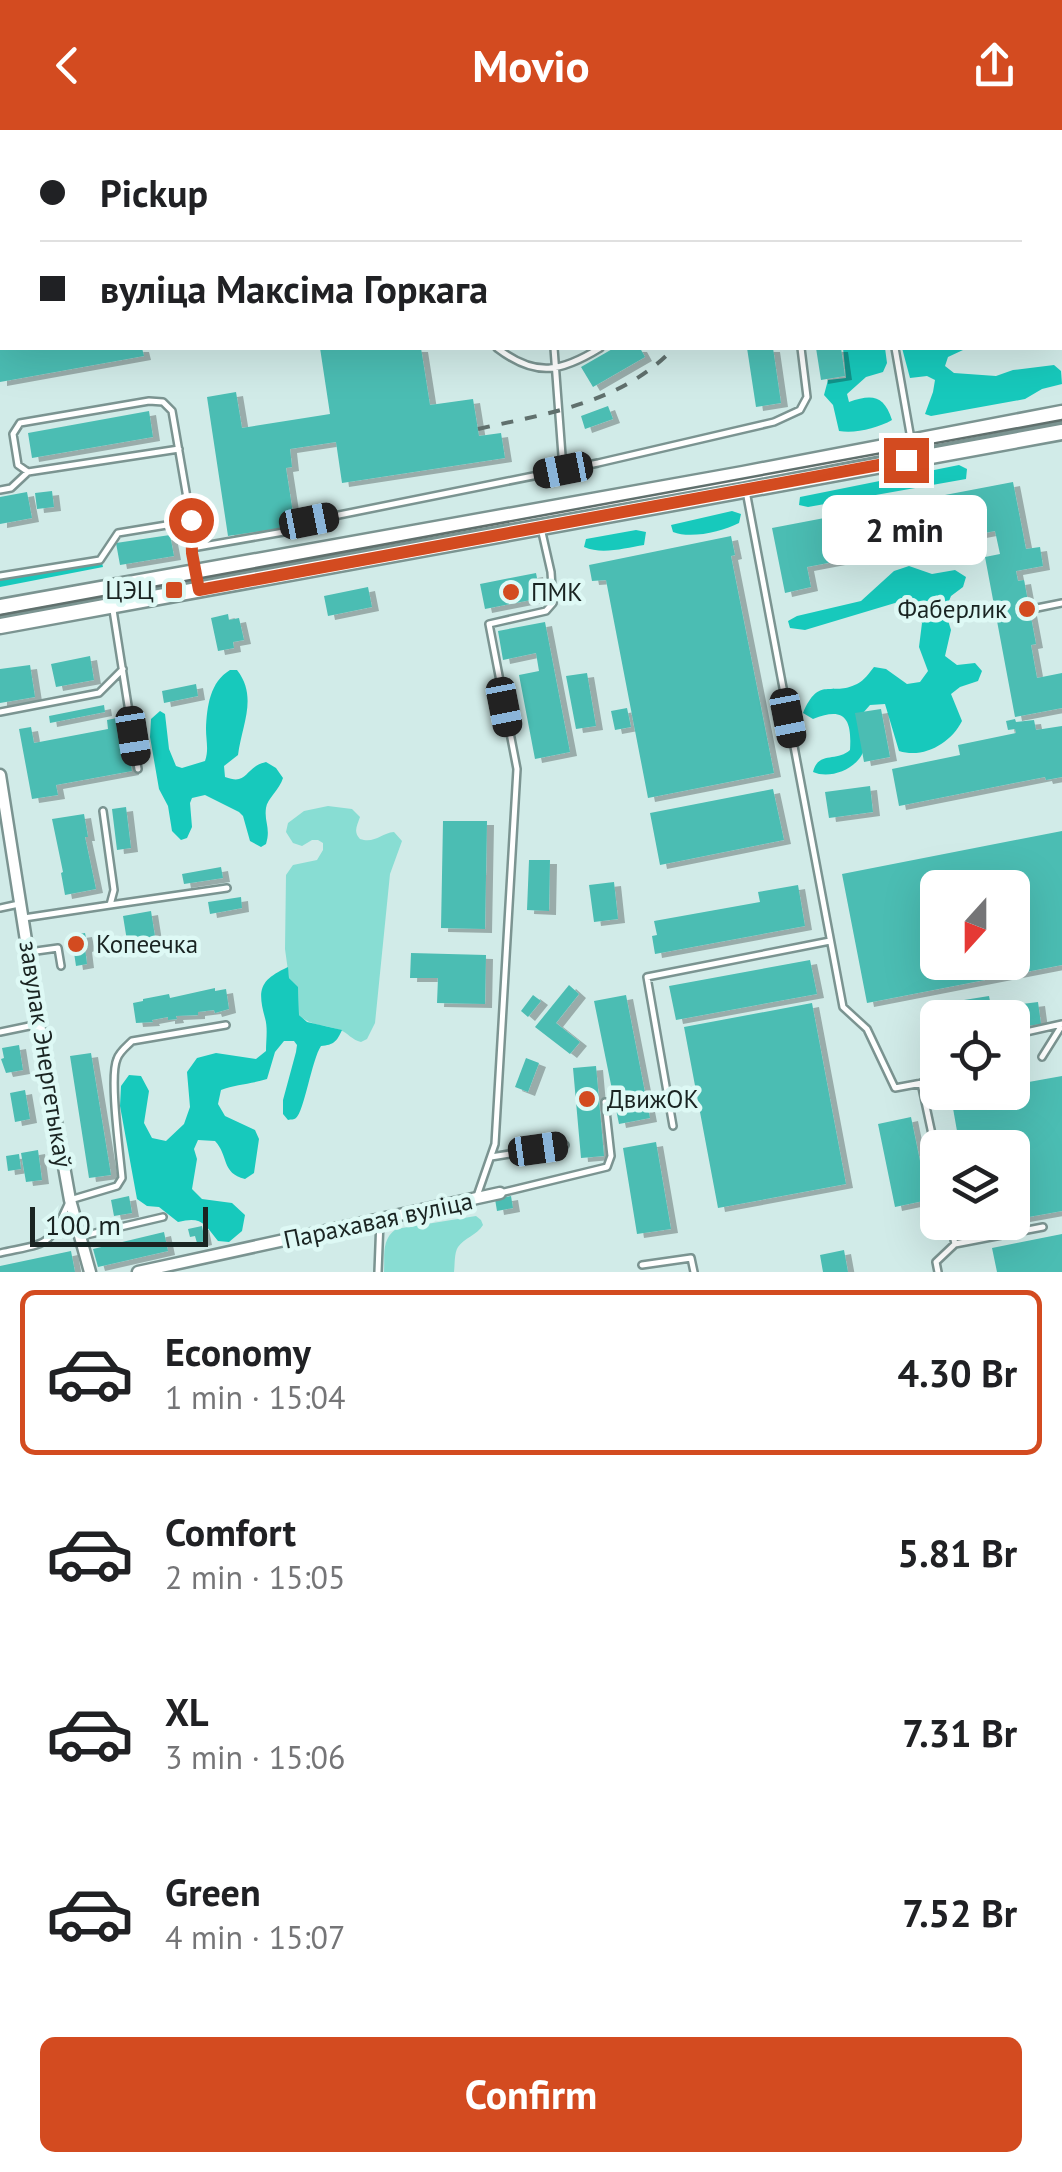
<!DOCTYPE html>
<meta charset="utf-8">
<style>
:root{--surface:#fff;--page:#f6f6f6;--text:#202124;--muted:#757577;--line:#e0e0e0;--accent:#d34b20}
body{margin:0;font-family:"PT Sans",sans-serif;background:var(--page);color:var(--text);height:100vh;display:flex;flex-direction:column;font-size:38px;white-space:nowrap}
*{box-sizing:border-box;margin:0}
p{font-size:32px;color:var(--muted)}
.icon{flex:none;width:55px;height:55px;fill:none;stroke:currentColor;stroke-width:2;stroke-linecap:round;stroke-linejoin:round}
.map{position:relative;height:1142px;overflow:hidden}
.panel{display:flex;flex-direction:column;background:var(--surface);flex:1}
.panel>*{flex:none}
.top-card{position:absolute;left:0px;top:0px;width:1062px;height:220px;box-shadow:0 10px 40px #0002;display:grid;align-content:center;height:220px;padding:0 40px;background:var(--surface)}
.needle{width:65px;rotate:201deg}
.buttons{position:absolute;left:920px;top:740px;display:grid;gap:20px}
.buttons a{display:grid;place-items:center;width:110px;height:110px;border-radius:15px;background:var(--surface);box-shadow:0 10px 40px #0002;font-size:50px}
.scale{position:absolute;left:30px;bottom:25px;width:178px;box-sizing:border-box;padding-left:10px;border:5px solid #1a2422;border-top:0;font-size:28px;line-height:35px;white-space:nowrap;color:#1a2422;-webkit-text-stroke:8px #def9f5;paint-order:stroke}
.end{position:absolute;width:45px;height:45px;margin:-22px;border:12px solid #d34b20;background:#fff;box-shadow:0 0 0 5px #fff}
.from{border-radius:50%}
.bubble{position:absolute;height:70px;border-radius:15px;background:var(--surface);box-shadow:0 10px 40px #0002;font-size:32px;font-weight:800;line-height:70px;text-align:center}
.car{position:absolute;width:30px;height:60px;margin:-30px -15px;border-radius:12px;box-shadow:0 0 8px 2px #0007;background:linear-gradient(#222 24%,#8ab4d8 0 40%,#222 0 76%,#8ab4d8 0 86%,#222 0)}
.top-card b{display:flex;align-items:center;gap:35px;height:95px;font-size:38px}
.top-card b+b{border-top:2px solid var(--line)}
.top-card i{width:25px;height:25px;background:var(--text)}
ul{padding:18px 0 0;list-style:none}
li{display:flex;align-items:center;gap:30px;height:165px;margin:0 20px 15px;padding:0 20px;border:5px solid transparent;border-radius:15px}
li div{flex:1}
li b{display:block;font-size:38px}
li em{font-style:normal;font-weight:800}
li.selected{border-color:var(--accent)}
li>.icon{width:90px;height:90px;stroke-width:1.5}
.cta{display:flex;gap:20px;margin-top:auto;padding:20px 40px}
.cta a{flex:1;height:115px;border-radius:15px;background:var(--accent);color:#fff;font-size:40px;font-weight:800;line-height:115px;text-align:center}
header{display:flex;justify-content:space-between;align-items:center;height:130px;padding:0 40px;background:var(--accent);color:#fff;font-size:45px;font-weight:800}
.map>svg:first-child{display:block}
</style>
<header><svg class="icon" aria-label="back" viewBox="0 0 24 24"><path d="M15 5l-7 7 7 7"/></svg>Movio<svg class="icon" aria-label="share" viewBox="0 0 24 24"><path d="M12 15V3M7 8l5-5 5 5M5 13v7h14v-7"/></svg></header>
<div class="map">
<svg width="1062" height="1142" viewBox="0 0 1062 1142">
<defs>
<filter id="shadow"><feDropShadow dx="7" dy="4" stdDeviation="0" flood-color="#0004"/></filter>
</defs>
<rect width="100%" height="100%" fill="#d1ebe8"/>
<path fill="#88ddd3" d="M 328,676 L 352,679 L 360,687 C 357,696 353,702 360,709 C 375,714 381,703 394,702 L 402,711 L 390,744 L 375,893 L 367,909 L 361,912 C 352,910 348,903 340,900 C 324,894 312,897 299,885 L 298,858 L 289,848 L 285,819 L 286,745 L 293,735 L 317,730 L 323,720 L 323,713 L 318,710 L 312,710 L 302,716 L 293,713 L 286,702 L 288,693 L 304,681 Z
M 476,1086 L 481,1090 L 483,1095 C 477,1105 464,1108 458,1117 C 454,1123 455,1135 454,1142 L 384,1142 C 385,1125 381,1110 396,1099 Z"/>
<path fill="#17c9bc" d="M 843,218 L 885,218 L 887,233 L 883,242 L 866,247 L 847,264 L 849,272 C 872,264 884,265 892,290 C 878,298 855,304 839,301 L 833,275 L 824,265 L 828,250 L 846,248 Z
M 902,218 L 1015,218 L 963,220 L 948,227 L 945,236 L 954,243 L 996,246 L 1013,240 L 1054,235 L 1061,241 L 1062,254 L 1042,259 L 1025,269 L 931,286 L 925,284 L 933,262 L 935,250 L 927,246 L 910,248 Z
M 959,335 L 967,339 L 966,349 L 808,377 L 799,375 L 800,367 Z
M 732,381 L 741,384 L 739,393 C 722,402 690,409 673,402 L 671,395 Z
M 636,400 L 646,402 L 644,415 C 625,418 602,425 584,417 L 586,409 Z
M 95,433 L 102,433 L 103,437 L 0,457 L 0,448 Z
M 909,436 L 932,444 L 955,440 L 966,447 L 963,457 L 951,466 L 945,481 L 951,500 L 945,526 L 957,535 L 975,533 L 982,541 L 978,551 L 960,557 L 951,564 L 962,591 C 951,613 924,629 899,621 L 885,574 L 870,575 L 863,583 C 864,593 866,606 865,616 C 861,638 831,650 813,642 C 818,621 837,632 850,620 C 852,589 845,576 813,589 L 803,583 C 819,545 831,567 857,554 C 864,551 870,542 874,537 L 886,539 L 907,554 L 920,552 L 928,541 L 919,517 L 922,493 L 913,482 L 895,473 L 805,500 L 790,498 L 788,491 L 797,486 L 861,471 L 894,441 Z
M 230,540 L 237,540 C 258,567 242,594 238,625 L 224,636 L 225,647 C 249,656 244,637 266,632 L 276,638 L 283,648 C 280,659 267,669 266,678 C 264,692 271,698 266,714 L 261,717 L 250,711 L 243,686 L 239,682 L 205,665 L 192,668 L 190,673 L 192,697 L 187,708 L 181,710 L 172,701 L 168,676 L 159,659 L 150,607 L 151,589 L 160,581 L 165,584 L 169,619 L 176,636 L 182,638 L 205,631 C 209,620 206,610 206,599 C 207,576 210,552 230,540 Z
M 288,837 L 289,848 L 298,857 L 299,885 L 307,892 L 342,900 C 337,911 334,915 321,916 C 312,929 304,982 296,988 C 294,990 291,989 288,990 L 283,984 L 283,970 L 296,922 L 297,915 L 294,911 L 284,911 L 275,922 L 267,949 C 252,954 236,954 221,960 L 218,974 L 225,986 L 255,1000 L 259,1009 L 254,1043 L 245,1049 C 221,1043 229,1026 215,1011 L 198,1010 L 194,1019 L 197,1029 L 192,1059 L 202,1069 L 232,1073 L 245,1085 L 242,1101 L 229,1112 L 218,1111 C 204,1093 201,1086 178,1092 L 159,1077 L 147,1076 L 137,1069 L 120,976 L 121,956 L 129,945 L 141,946 L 149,961 L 144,993 L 152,1008 L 166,1011 L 184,994 L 190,977 L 187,942 L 197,928 L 216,923 L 256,929 L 266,921 C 266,910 268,898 265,888 C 257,859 260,850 288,837 Z"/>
<path fill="#4cbdb3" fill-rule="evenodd" filter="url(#shadow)" d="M 0,218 L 142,218 L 144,226 L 0,252 Z
M 320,218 L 421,218 L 430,275 L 473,269 L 479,306 L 501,303 L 505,328 L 342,353 L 336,312 L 290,319 L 292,337 L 286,338 L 295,396 L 228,406 L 207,267 L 236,262 L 242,298 L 330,284 Z
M 614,218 L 640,218 L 645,227 L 593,257 L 581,237 Z
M 747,218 L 773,218 L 781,273 L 756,277 Z
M 816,218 L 841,218 L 845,246 L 821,250 Z
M 608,276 L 613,289 L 585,299 L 581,286 Z
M 149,281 L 153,307 L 32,328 L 28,303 Z
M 1013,352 L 1026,419 L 1040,417 L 1043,436 L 1016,441 L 1018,451 L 1024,450 L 1036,514 L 1031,515 L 1037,548 L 1062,543 L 1062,578 L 1015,587 L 985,427 L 1000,424 L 995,401 L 807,437 L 811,457 L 785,463 L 772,398 Z
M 52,361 L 54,377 L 37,379 L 35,363 Z
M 27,362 L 32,388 L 0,394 L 0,367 Z
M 170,405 L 174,426 L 120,435 L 116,413 Z
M 731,406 L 735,425 L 731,426 L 774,643 L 648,668 L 606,450 L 592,451 L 589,435 Z
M 536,443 L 541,468 L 485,479 L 480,454 Z
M 368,457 L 372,477 L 328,486 L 324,466 Z
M 228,484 L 229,490 L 239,488 L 244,510 L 233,512 L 234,518 L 218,521 L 211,488 Z
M 545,492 L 570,622 L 535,629 L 519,545 L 539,541 L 536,523 L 503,530 L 498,501 Z
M 90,526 L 94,550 L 56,557 L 51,534 Z
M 30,535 L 35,567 L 0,573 L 0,539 Z
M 587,543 L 596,596 L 576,599 L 566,546 Z
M 196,554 L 198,566 L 164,573 L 162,561 Z
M 104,575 L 105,582 L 50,593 L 49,586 Z
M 627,578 L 631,597 L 615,600 L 611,581 Z
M 881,579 L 890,627 L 864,632 L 855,583 Z
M 122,587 L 132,641 L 56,655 L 58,665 L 32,669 L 19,599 L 31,597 L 34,613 L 108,599 L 107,590 Z
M 1015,589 L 1016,592 L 1034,590 L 1036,600 L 1062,596 L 1062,647 L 1046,650 L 1045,647 L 899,676 L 892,639 L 960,625 L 958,615 L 1016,603 L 1015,599 L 1008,600 L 1006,591 Z
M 870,656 L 873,682 L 829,688 L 825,662 Z
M 773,659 L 784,710 L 660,735 L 650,683 Z
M 126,677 L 131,718 L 117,720 L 112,679 Z
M 84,684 L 88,707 L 85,707 L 96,759 L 65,765 L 61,743 L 63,742 L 52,689 Z
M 443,691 L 487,691 L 485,799 L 441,798 Z
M 1062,701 L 1062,835 L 867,873 L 842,744 ZM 938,758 L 1012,758 L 1012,832 L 938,832 Z
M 529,730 L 550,730 L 549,781 L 527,780 Z
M 221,737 L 223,748 L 184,754 L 182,744 Z
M 614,752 L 618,789 L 594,792 L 589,755 Z
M 798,755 L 805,796 L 655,824 L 652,806 L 657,805 L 654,791 L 760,772 L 758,762 Z
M 241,767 L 242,778 L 210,784 L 208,772 Z
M 151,781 L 156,813 L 128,817 L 123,786 Z
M 85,803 L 88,817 L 85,818 L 87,834 L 76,836 L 73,816 L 67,817 L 66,810 L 72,809 L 72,805 Z
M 411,823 L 486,825 L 485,874 L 437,873 L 438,848 L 410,848 Z
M 810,830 L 817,864 L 676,890 L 669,856 Z
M 569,855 L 579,864 L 556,893 L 580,912 L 570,924 L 535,897 Z
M 215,858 L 215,861 L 226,859 L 229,879 L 215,883 L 214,880 L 198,882 L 198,885 L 176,886 L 177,889 L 168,890 L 168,887 L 152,890 L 153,892 L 136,893 L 133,873 L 143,871 L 143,869 L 169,864 L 170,868 Z
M 533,865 L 541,871 L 528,887 L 521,881 Z
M 626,865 L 650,988 L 619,994 L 594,871 Z
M 989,866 L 992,881 L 984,882 L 985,888 L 968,888 L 964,870 Z
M 1038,872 L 1041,894 L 1012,898 L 1012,888 L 1008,888 L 1007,876 Z
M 812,873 L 846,1054 L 718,1078 L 684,897 Z
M 19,915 L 23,940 L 6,943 L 1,929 L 4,928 L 2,918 Z
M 91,923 L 111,1045 L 89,1048 L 70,926 Z
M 526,928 L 539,933 L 528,962 L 515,957 Z
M 596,936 L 604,1026 L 581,1028 L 573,938 Z
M 1062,946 L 1062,1081 L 1012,1090 L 1012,1018 L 960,1018 L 951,967 L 975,962 L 1012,962 L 1012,955 Z
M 25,960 L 30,989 L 15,992 L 10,963 Z
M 911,987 L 928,1070 L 895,1077 L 878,994 Z
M 656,1012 L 671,1099 L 637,1104 L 623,1018 Z
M 38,1020 L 42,1050 L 26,1052 L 21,1023 Z
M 19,1024 L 21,1039 L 8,1041 L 6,1026 Z
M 129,1066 L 132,1083 L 114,1086 L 111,1070 Z
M 511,1066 L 513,1078 L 497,1081 L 495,1069 Z
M 202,1096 L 205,1111 L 197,1113 L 195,1106 L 190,1107 L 188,1099 Z
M 164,1102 L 168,1121 L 98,1137 L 93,1119 Z
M 1062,1104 L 1062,1142 L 997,1142 L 992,1118 Z
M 844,1120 L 848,1142 L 823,1142 L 820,1125 Z
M 71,1121 L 75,1142 L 0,1142 L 0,1136 Z"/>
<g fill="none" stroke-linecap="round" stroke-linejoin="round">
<g stroke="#7b9491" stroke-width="10">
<path id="service" d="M 586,0 L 587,2
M 728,0 L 729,2
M 656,2 L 662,0
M 1060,47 L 1062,47
M 1060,84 L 1062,84
M 497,218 C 536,248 561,242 600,218
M 554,218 L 563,339
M 895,218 L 911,309
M 179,319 L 28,342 L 18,335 L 13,304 L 20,293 L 149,271 L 163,272 L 172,281 L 191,391 L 192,423 L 199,458
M 0,360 L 11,358 L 28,342
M 746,361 L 843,877 L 867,899 L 895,958 L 938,950
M 192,418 L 295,400 L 309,391 L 598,333 L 774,292 L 800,280 L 807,267 L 801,218
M 0,446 L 100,430 L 118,403 L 191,391
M 1037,478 L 1062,473
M 113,480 L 138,639
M 0,582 L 99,563 L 123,539
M 110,775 L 227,758
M 0,778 L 19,774
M 24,788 L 110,775 L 114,760 L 103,681
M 29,822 L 58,818 L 61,836
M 0,902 L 39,894
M 1017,904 L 1062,894
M 1042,927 L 1062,895
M 921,953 L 938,1032
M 673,996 L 647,847 L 830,811
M 491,1027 L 565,1015
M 500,1063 L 607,1037 L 611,1026 L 605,972
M 477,1066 L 495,1014 L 517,639 L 489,494 L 546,481 L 553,473 L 551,442 L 541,398
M 950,1092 L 955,1114 L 1043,1097
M 82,1106 L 163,1087
M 0,1123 C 51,1112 48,1118 70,1070 L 117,1056 L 122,1048 C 120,1024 109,947 117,929 C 119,922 127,916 132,911 L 226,895
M 642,1135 L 691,1128 L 694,1142
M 378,1142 L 380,1090
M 938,1142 L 936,1132 L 955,1114"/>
</g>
<g stroke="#7b9491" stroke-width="15">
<path id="minor" d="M 0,645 L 44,925 L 70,1070 L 90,1142
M 138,1142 L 500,1063"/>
</g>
<g stroke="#7b9491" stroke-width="19">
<path id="secondary" d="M 0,477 L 743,344 L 1062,283
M 0,496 L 1062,302"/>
</g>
<use href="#service" stroke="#fff" stroke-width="5"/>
<use href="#minor" stroke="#fff" stroke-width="10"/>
<use href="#secondary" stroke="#fff" stroke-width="14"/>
<path stroke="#60706d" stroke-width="2.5" d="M 0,485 L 1062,290"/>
<path stroke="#60706d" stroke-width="4" stroke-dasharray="12 12" stroke-linecap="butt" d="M 534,2 L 543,0
M 608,2 L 612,0
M 791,2 L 792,0
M 0,105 L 2,104
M 0,154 L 2,154
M 478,299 C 549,283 622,273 674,218"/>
</g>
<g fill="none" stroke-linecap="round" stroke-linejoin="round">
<path stroke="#d34b20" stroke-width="12" d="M 191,390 L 192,423 L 199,460 L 906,330"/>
</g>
<g fill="#d34b20" stroke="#def9f5" stroke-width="4">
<rect x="164" y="450" width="20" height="20" rx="5"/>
<circle cx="511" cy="462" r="10"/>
<circle cx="1027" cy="479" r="10"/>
<circle cx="76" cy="814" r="10"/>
<circle cx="587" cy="969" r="10"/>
</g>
<g text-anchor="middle" stroke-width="9" stroke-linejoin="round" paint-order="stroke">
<g font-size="25" fill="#1a2422" stroke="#def9f5" text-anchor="start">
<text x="154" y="469" text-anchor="end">ЦЭЦ</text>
<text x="531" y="471">ПМК</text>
<text x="1007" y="488" text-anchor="end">Фаберлик</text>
<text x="96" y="823">Копеечка</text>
<text x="607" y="978">ДвижОК</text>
</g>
<g font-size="25" fill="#1a2422" stroke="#def9f5">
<text transform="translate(46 924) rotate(81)" y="9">завулак Энергетыкаў</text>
<text transform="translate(378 1090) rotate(-12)" y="9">Парахавая вуліца</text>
</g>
</g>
</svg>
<div class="buttons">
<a><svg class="needle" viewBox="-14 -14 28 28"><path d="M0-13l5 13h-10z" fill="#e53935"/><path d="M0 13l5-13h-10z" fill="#757577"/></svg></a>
<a><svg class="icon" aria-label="locate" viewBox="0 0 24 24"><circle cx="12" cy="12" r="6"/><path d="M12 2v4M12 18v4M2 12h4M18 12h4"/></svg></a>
<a><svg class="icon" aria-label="layers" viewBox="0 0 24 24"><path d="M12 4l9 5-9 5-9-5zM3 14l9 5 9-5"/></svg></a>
</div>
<div class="scale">100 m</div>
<i class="end from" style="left:191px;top:390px"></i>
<i class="end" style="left:906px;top:330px"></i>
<div class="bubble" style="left:822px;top:365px;width:165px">2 min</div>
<i class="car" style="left:563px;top:340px;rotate:259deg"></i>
<i class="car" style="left:309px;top:391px;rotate:79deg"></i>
<i class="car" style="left:504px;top:577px;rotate:169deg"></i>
<i class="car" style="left:788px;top:588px;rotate:169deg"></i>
<i class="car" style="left:133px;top:606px;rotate:171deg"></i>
<i class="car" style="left:538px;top:1019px;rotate:82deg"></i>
<div class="top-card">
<b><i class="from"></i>Pickup</b>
<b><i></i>вуліца Максіма Горкага</b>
</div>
</div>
<section class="panel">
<ul>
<li class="selected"><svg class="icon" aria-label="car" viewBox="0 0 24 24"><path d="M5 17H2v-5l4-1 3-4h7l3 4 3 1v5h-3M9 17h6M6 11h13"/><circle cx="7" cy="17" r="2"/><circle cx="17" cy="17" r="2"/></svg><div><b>Economy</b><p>1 min · 15:04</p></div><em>4.30 Br</em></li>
<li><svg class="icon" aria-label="car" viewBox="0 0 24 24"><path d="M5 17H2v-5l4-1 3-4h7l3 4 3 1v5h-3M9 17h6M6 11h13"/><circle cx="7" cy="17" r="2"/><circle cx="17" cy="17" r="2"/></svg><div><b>Comfort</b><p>2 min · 15:05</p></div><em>5.81 Br</em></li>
<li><svg class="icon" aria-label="car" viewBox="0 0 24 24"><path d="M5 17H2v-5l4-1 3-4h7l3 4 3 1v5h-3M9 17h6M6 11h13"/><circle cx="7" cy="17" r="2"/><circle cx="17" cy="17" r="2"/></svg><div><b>XL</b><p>3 min · 15:06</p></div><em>7.31 Br</em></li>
<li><svg class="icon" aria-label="car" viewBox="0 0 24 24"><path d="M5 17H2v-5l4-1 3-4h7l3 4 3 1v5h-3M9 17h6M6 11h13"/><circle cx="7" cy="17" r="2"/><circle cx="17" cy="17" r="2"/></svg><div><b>Green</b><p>4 min · 15:07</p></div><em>7.52 Br</em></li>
</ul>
<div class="cta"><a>Confirm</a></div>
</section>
